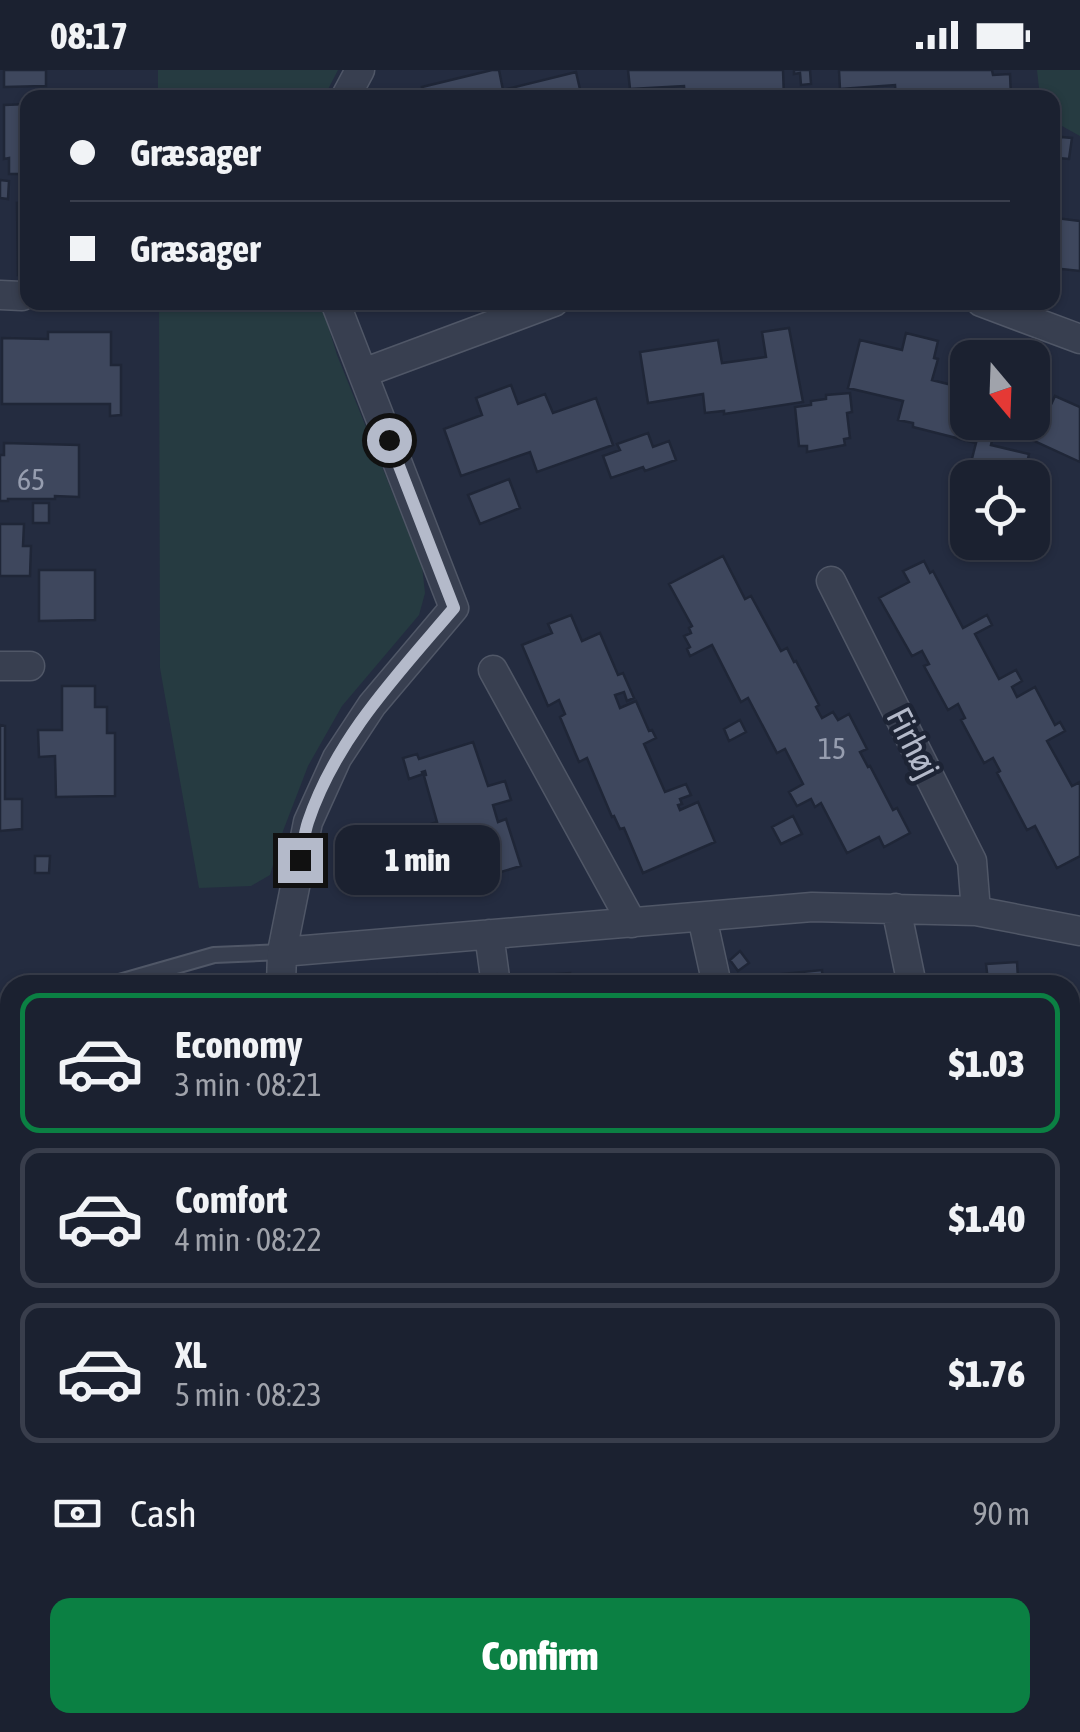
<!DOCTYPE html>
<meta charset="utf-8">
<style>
:root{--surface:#1b2130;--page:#242938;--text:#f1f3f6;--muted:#a0a3ab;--line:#393e4c;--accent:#0b8043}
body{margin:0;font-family:"Asap Condensed",sans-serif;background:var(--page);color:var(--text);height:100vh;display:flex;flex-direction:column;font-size:38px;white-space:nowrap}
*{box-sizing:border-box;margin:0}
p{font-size:32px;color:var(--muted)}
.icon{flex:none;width:55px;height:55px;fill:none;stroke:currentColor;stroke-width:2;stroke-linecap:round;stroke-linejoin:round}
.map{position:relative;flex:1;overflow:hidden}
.side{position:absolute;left:0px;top:905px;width:1080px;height:758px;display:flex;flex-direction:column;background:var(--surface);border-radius:30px 30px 0 0;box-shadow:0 2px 8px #0004,0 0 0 2px var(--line)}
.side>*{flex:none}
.banner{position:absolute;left:20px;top:20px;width:1040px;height:220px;border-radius:20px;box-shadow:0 2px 8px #0004,0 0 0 2px var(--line);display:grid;align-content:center;height:220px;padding:0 50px;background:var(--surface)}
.needle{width:65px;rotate:161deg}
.fabs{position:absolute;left:950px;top:270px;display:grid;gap:20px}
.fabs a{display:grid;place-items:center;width:100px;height:100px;border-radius:20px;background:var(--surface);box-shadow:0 2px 8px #0004,0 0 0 2px var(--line);font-size:50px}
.end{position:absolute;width:45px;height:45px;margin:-22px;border:12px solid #b4baca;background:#111;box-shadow:0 0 0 5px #111}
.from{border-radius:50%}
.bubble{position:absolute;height:70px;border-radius:20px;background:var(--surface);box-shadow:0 2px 8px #0004,0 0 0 2px var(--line);font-size:32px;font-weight:800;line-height:70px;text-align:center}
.banner b{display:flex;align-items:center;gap:35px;height:95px;font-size:38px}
.banner b+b{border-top:2px solid var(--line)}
.banner i{width:25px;height:25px;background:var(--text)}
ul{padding:18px 0 0;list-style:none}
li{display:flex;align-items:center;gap:30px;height:140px;margin:0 20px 15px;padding:0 30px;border:5px solid var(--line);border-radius:20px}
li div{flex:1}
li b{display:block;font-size:38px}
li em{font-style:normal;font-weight:800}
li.selected{border-color:var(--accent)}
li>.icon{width:90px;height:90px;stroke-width:1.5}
.pay{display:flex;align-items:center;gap:25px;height:110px;padding:0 50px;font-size:38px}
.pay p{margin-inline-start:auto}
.cta{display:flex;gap:20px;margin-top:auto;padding:20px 50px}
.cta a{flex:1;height:115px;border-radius:20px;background:var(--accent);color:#fff;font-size:40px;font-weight:800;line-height:115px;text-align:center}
.status{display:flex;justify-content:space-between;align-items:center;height:70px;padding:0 50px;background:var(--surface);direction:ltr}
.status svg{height:28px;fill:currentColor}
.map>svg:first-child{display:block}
</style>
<div class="status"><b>08:17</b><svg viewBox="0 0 49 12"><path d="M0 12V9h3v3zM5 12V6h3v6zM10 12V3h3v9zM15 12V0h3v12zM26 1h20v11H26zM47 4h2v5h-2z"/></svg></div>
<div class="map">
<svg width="1080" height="1662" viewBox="0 0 1080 1662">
<rect width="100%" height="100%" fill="#242c40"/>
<path fill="#263b41" d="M 158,0 L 338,0 L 324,27 L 158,28 Z
M 1037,0 L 1080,0 L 1080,66 L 1053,51 L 1052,28 L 1040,27 Z
M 159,233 L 321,233 L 337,285 L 422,496 L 425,523 L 419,545 L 342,636 L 308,696 L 283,761 L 270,805 L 251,816 L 199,818 L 160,598 Z"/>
<path fill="#3e475d" stroke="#1f2637" stroke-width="2.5" d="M 4,0 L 46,0 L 46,16 L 4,17 Z
M 492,0 L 499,0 L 503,20 L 576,2 L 582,28 L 425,28 L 422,17 Z
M 628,0 L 783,0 L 784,28 L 685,28 L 684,16 L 630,19 Z
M 794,0 L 810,0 L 811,14 L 801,15 L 800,3 L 794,4 Z
M 839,0 L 992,0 L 993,5 L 1010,4 L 1011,27 L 896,28 L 895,15 L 840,19 Z
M 28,34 L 28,104 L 9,104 L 9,88 L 4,89 L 4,35 Z
M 1061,67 L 1072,68 L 1069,89 L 1058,88 Z
M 1052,106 L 1057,106 L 1055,148 L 1080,151 L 1080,201 L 1052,198 Z
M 0,110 L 9,111 L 8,129 L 0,128 Z
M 28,132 L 28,205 L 18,205 L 17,133 Z
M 789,258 L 803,332 L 724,344 L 724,341 L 705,343 L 703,324 L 648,333 L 640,282 L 718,270 L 722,293 L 766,287 L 762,262 Z
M 48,262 L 111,262 L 111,295 L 121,295 L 121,345 L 110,346 L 110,334 L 2,334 L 2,268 L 48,269 Z
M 906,263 L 938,271 L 934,288 L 938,289 L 932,310 L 968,319 L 968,352 L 996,352 L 991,375 L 1029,384 L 1024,408 L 967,408 L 976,373 L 913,357 L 913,353 L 898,350 L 903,331 L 848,318 L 860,270 L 902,280 Z
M 511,315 L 518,334 L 545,324 L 553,343 L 596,328 L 613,375 L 537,402 L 530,382 L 461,406 L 444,359 L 482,345 L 476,328 Z
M 850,323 L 852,342 L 847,343 L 850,368 L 844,369 L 845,375 L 807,382 L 807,376 L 799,376 L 795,337 L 811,335 L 811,331 L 826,329 L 826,325 Z
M 1055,326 L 1080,337 L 1080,392 L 1034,371 Z
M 648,363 L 653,377 L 669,371 L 676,390 L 645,401 L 643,397 L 611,408 L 603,386 L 620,380 L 617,374 Z
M 4,373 L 79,375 L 79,427 L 55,426 L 55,429 L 8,429 L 8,431 L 0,431 L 0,385 L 4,385 Z
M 509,409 L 520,438 L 480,454 L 468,425 Z
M 33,433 L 49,433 L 49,453 L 33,453 Z
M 0,454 L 24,454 L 23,476 L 31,476 L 30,506 L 0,506 Z
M 723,486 L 745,529 L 751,526 L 781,581 L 787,578 L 794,592 L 796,591 L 819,635 L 816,637 L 822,648 L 833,642 L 838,650 L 849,644 L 867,679 L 860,682 L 868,697 L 870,696 L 893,740 L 897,738 L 910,763 L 884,777 L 879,767 L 847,783 L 821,733 L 815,737 L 811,729 L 797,736 L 789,722 L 803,714 L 785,679 L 777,683 L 748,628 L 741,632 L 712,575 L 690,586 L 687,579 L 690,577 L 684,566 L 691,563 L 689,558 L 692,556 L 669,514 Z
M 924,491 L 930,503 L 933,501 L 963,558 L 987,545 L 992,555 L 975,564 L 999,609 L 1016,600 L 1022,611 L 1012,617 L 1017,627 L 1035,617 L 1055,655 L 1060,652 L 1065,661 L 1047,671 L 1072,716 L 1080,712 L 1080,786 L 1057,798 L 1035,756 L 1027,760 L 997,703 L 1000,701 L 993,688 L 984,693 L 961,650 L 965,648 L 958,634 L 948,640 L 924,596 L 929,594 L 922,581 L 912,586 L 879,528 L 909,512 L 903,501 Z
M 39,500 L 95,500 L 95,550 L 39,551 Z
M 571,545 L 582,571 L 600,563 L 618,605 L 623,603 L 634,628 L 627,631 L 624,622 L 615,625 L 620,638 L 636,631 L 649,661 L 652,660 L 656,668 L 644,674 L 665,722 L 686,714 L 691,725 L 680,729 L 682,734 L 678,735 L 680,740 L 698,732 L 715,772 L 643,803 L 624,758 L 620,759 L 614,746 L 612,747 L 587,688 L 579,692 L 560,647 L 565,644 L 559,630 L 548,636 L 522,575 L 552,563 L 548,554 Z
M 62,616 L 95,616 L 95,637 L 107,637 L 107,663 L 115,663 L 115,726 L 56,727 L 55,686 L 39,687 L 38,660 L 62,660 Z
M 740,650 L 746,662 L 729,671 L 724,659 Z
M 0,655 L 5,656 L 5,729 L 22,729 L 22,759 L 0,761 Z
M 473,672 L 488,716 L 505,711 L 511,730 L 493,735 L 498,752 L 506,749 L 521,796 L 464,813 L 451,768 L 421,777 L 415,759 L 437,752 L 424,706 L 426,705 L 425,701 L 422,702 L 423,704 L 409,709 L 403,688 L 417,684 L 419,689 Z
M 793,746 L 802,764 L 781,774 L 772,757 Z
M 35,786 L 50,786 L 49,803 L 35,803 Z
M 740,881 L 749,893 L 738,901 L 730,890 Z
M 1017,892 L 1018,908 L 1021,908 L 1022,915 L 963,915 L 962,913 L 988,911 L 986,894 Z
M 822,900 L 823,915 L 763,915 L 762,906 Z
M 570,903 L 571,915 L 547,915 L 546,905 Z
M 437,904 L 438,911 L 456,910 L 456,915 L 428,915 L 427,905 Z
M 1080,1141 L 1080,1159 L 1075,1160 L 1080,1194 L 1080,1375 L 1073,1373 L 1076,1362 L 1070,1363 L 1070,1142 Z
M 0,1435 L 3,1435 L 4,1528 L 0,1529 Z
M 49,1652 L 162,1652 L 162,1662 L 49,1662 Z
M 1015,1652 L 1065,1652 L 1063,1662 L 999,1662 L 1000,1654 L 1015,1656 Z"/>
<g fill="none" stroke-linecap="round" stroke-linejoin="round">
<g stroke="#505767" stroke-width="18">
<path id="lane" d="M 109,915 L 214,885 L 282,882
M 0,946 L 10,943
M 790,1652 L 893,1662"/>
</g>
<g stroke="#505767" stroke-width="31">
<path id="street" d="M 345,28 L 360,0
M 0,225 L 22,226
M 981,232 L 1080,269
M 363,303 L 554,232
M 831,511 L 972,791 L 976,841
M 0,596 L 30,596
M 493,600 L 632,853
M 896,838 L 912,915
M 702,847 L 717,915
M 489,864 L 496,915
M 282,882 L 812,837 L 976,841 L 1080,861
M 281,915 L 282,882 L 308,752 L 337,688 L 372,635 L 454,538 L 335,232
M 1070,1561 L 1080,1565
M 936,1662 L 937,1652"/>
</g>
<g stroke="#505767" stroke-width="44">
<path id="secondary" d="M 0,1359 L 10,1357
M 1070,1447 L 1080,1450"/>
</g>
<use href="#lane" stroke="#383f50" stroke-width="14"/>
<use href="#street" stroke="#383f50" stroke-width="28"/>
<use href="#secondary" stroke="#464d63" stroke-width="40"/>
</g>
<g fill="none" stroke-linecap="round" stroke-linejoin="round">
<path stroke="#b4baca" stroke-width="12" d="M 300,790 C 303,778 304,764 308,752 C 336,668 398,604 454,538 L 389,370"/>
</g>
<g text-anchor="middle" stroke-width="9" stroke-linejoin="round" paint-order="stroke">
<g font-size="30" fill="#969daf">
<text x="31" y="420">65</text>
<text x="832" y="689">15</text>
</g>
<g font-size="35" fill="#b4baca" stroke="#1d2435">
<text transform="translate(913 673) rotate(63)" y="12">Firhøj</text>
</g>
</g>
</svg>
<div class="fabs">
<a><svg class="needle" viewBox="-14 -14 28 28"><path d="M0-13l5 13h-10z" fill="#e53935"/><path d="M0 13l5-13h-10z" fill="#a0a3ab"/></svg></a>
<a><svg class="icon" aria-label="locate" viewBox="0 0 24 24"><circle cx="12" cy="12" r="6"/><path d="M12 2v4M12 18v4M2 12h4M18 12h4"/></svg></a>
</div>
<i class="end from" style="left:389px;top:370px"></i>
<i class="end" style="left:300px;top:790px"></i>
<div class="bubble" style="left:335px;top:755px;width:165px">1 min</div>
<div class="banner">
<b><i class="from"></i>Græsager</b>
<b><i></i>Græsager</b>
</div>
<section class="side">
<ul>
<li class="selected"><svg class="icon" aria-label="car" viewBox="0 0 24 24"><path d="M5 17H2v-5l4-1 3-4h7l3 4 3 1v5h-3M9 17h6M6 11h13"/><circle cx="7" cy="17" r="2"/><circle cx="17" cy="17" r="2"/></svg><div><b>Economy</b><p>3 min · 08:21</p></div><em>$1.03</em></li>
<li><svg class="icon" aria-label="car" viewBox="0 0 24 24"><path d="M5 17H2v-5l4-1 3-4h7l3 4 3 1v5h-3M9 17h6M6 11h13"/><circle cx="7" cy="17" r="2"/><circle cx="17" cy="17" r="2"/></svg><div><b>Comfort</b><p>4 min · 08:22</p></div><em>$1.40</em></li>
<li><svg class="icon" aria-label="car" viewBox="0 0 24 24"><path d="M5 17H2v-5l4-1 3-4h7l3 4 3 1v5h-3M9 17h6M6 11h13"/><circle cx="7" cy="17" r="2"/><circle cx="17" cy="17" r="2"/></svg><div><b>XL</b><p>5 min · 08:23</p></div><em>$1.76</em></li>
</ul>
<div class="pay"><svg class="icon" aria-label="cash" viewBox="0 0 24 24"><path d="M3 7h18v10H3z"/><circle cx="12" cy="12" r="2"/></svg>Cash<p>90 m</p></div>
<div class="cta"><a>Confirm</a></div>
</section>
</div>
